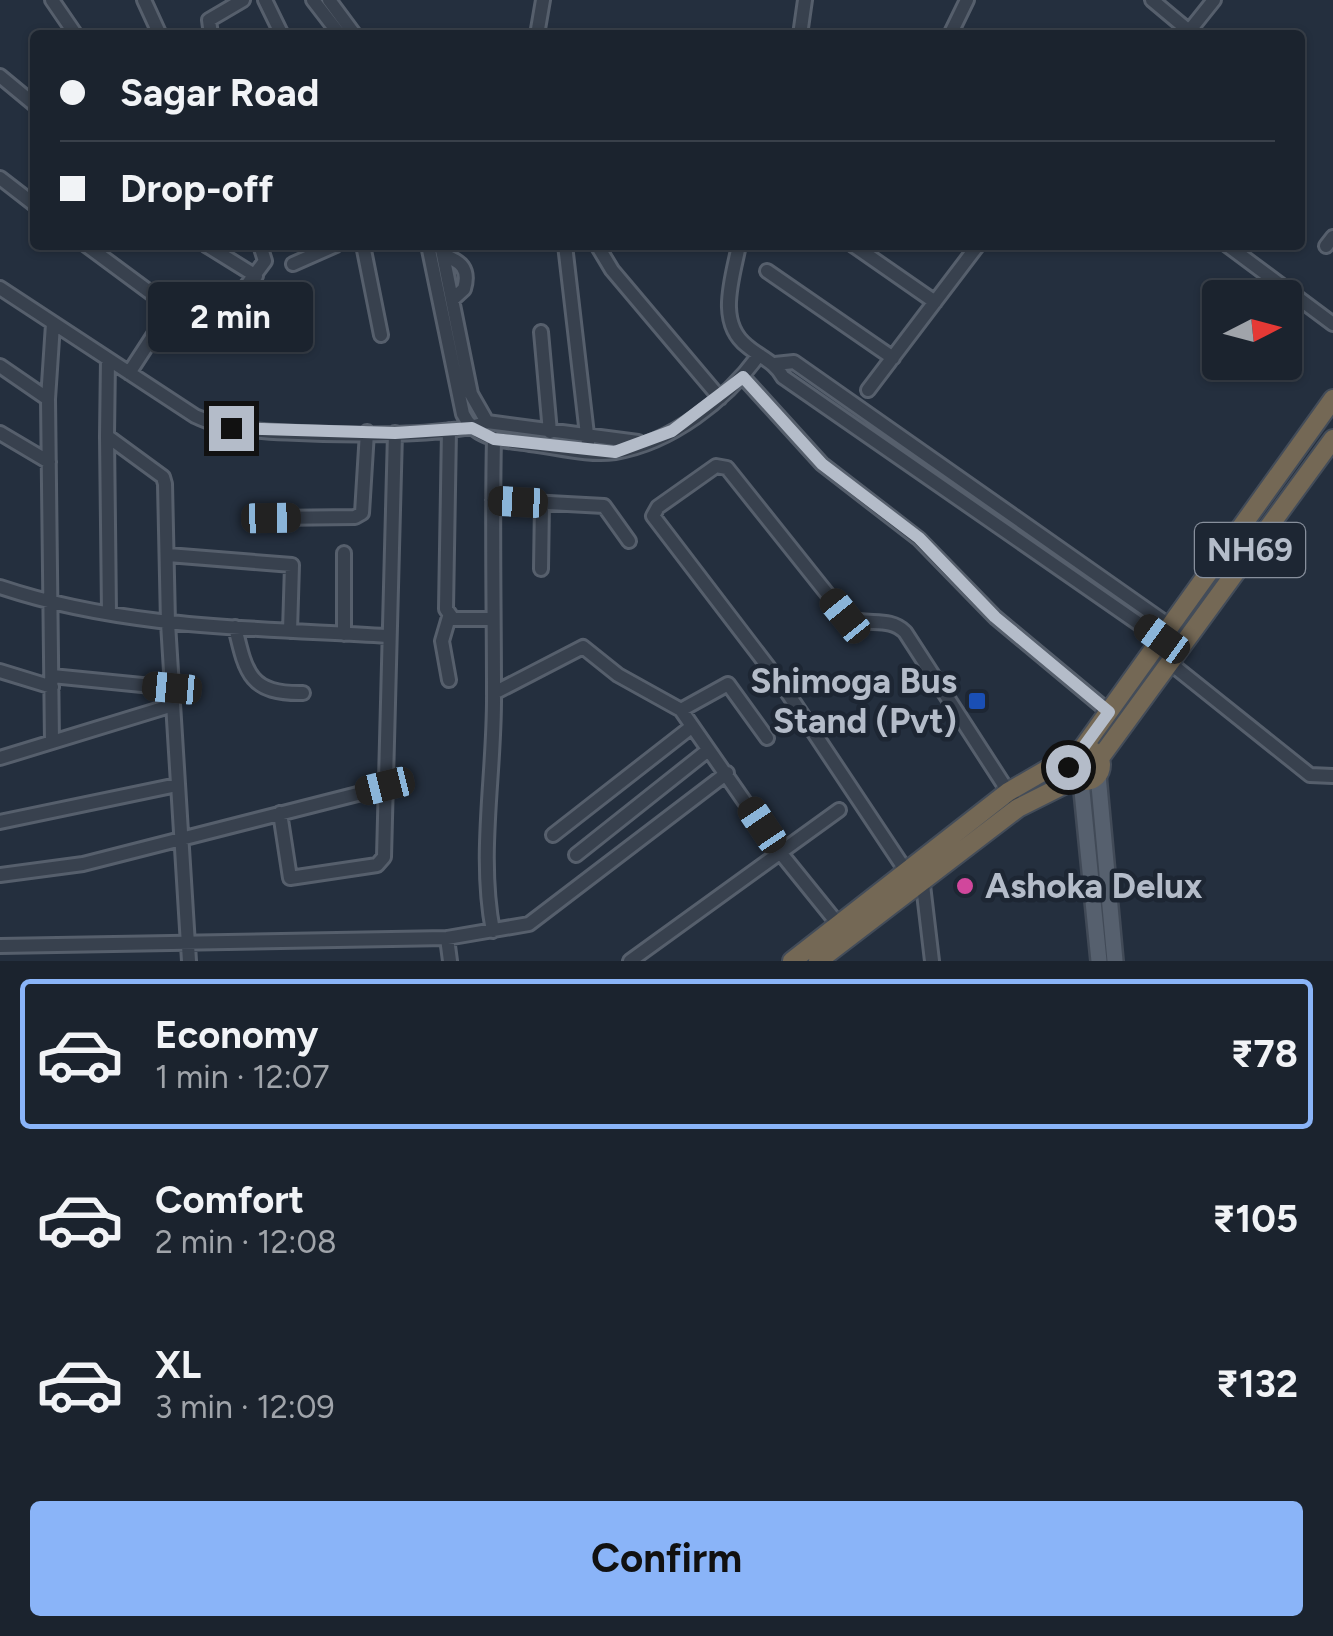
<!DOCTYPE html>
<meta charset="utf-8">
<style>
:root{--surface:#1b232e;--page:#242b36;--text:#f1f3f6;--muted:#a0a4aa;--line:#39404a;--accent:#8ab4f8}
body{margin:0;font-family:Figtree,sans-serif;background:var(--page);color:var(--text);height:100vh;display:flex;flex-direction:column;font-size:38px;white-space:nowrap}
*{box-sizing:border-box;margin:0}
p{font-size:32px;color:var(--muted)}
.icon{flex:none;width:55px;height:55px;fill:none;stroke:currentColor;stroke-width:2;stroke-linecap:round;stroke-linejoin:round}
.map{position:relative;height:961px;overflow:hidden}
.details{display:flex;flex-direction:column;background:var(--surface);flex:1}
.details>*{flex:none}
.banner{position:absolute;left:30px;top:30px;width:1275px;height:220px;border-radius:10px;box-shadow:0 2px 8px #0004,0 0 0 2px var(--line);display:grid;align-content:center;height:220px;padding:0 30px;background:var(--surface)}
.needle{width:65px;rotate:84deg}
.controls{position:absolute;left:1202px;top:280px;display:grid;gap:20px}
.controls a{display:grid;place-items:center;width:100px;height:100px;border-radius:10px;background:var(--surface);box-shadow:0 2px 8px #0004,0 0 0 2px var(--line);font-size:50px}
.end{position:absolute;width:45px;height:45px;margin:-22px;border:12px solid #b4bcc9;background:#111;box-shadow:0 0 0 5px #111}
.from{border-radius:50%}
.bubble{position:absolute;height:70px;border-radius:10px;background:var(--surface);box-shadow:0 2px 8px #0004,0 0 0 2px var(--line);font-size:32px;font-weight:700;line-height:70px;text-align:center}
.car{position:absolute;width:30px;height:60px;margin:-30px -15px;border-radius:12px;box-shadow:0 0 8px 2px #0007;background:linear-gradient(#222 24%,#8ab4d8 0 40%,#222 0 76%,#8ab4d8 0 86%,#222 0)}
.banner b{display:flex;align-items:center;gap:35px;height:95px;font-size:38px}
.banner b+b{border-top:2px solid var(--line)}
.banner i{width:25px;height:25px;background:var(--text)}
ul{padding:18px 0 0;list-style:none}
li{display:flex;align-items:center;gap:30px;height:150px;margin:0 20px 15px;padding:0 10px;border:5px solid transparent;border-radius:10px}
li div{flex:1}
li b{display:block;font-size:38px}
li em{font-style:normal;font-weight:700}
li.current{border-color:var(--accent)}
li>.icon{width:90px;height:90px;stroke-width:1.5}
.primary-button{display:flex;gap:20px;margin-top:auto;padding:20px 30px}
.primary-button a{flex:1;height:115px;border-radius:10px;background:var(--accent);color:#111;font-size:40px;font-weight:700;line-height:115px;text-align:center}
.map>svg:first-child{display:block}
</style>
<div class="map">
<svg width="1333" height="961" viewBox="0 0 1333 961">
<rect width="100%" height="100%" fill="#242f3e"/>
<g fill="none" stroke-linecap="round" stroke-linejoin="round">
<g stroke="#565f6c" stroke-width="18">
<path id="minor" d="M 52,0 L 76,35
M 144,0 L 160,35
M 265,0 L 282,35
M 313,0 L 340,35
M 329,0 L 355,35
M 1152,0 L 1189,31
M 211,35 L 209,20 L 243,0
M 537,35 L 543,0
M 800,35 L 805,0
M 950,35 L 967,0
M 1186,35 L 1214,0
M 0,76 L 35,105
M 0,178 L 35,205
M 86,245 L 209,336 L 265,261 L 260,245
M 206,245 L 256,276
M 363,245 L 381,335
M 428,245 L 463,414 C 476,441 504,440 530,444 C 556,447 589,456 615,452 C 671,443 726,400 759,355
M 441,245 L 471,394 L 487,422 L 638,442
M 565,245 L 588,443
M 597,245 L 612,270 L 720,398
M 739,245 C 733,277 716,322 747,346 C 761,358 774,361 783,377 L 1161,639
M 853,245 L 935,302
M 1227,245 L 1333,324
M 1326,246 L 1333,237
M 443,255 C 461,261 470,269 464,289 L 452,300
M 293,264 L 336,245
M 767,271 L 893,358
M 0,288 L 195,416 C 207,421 219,427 232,428 C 282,435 445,440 487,422
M 541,332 L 550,432
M 108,359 L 107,436 L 163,477 L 165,484 L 168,623 L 189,961
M 775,364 L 794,362 L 1170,626
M 0,366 L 48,399
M 129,373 L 170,310
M 743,377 L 822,464 L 919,539 L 995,617 L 1109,712
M 868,390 L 978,245
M 449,430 L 446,609 L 453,619 L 490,619
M 0,433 L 49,462
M 107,436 L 109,613
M 493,500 L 604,506 L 629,541
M 271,518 L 355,517 L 362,513 L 367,432
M 344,553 L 344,634
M 168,555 L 292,565 L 290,631
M 541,569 L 542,503
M 0,587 C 125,629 257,628 387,636
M 235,627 C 246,674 250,694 303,693
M 1170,663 L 1310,775 L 1333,776
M 0,671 L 52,687
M 52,676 L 172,688
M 449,680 L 442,641 L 449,617
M 494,693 L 583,647 L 618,675 L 681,710 L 779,851 L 838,924
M 681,710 L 728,684 L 767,738
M 52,742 L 48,399 L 53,324
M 0,758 L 173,705
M 280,813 L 290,878 L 377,865 L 384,857 L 395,433
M 0,822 L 177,785
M 553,835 L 690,728
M 576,855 L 707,751
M 908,874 L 785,689 L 653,516 L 658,507 L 716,466 L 727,468 L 845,616 C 865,628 888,615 905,632 L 1013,799
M 0,875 L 83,864 L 385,787
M 923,885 L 932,961
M 493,931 C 478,854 495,772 494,693 C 494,608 492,524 494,439
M 447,938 L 450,961
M 0,946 L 447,938 L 529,924 L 727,773
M 630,961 L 839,810"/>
</g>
<g stroke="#414a57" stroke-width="20">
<path id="major" d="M 1098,775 L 1115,961
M 1081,781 L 1099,961"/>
</g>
<g stroke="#434c59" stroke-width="22">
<path id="highway" d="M1069 765a16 16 0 1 1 32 0a16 16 0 1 1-32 0Z
M 1082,749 L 1333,399
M 1100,758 L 1333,439
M 792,961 L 1008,792 L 1072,755
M 818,961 L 1018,808 L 1076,779"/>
</g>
<use href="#minor" stroke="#38414e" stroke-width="12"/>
<use href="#major" stroke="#56606e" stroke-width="15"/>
<use href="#highway" stroke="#746855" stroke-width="18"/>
</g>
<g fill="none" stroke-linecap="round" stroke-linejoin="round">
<path stroke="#b4bcc9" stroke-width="12" d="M 231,428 L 395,433 L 472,428 L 494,439 L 615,452 L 672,431 L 743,377 L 822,464 L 919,538 L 995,617 L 1109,712 L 1082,749 L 1072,755 L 1068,767"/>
</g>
<rect fill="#1a4fb4" stroke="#1d2633" stroke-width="4" x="967" y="691" width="20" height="20" rx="5"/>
<circle fill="#d1479c" stroke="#1d2633" stroke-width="4" cx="965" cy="886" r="10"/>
<g text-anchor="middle" stroke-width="9" stroke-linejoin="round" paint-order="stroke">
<rect fill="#1d2633" stroke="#878f9c" stroke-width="2.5" x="1195" y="523" width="110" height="54" rx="8"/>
<g font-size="32" font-weight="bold" fill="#b4bcc9">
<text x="1250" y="561">NH69</text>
</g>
<g font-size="35" font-weight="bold" fill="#b4bcc9" stroke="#1d2633" text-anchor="end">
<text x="957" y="693">Shimoga Bus<tspan x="957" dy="40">Stand (Pvt)</tspan></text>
<text x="985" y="898" text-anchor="start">Ashoka Delux</text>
</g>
</g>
</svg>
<div class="controls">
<a><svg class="needle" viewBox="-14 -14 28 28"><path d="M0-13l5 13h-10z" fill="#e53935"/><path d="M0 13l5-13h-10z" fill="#a0a4aa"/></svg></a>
</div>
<i class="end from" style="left:1068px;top:767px"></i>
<i class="end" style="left:231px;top:428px"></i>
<div class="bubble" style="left:148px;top:282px;width:165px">2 min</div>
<i class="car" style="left:518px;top:502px;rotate:273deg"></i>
<i class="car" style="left:271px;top:518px;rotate:89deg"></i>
<i class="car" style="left:845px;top:616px;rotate:321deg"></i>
<i class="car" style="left:1162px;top:639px;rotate:306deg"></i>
<i class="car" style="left:172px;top:688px;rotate:275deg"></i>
<i class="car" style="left:385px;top:786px;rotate:256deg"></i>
<i class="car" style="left:762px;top:825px;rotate:326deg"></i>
<div class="banner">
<b><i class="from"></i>Sagar Road</b>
<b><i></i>Drop-off</b>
</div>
</div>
<section class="details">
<ul>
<li class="current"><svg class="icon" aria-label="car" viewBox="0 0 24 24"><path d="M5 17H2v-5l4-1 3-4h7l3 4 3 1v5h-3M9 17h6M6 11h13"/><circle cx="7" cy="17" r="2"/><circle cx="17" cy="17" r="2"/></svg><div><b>Economy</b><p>1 min · 12:07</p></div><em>₹78</em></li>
<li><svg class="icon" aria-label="car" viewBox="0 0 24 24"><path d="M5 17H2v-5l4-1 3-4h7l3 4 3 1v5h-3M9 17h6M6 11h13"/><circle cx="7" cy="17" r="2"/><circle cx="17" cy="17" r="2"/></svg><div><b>Comfort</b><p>2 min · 12:08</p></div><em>₹105</em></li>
<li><svg class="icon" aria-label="car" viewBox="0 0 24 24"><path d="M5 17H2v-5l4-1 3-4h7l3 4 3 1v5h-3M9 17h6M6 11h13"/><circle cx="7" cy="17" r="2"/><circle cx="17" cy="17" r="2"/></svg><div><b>XL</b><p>3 min · 12:09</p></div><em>₹132</em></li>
</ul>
<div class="primary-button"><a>Confirm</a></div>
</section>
